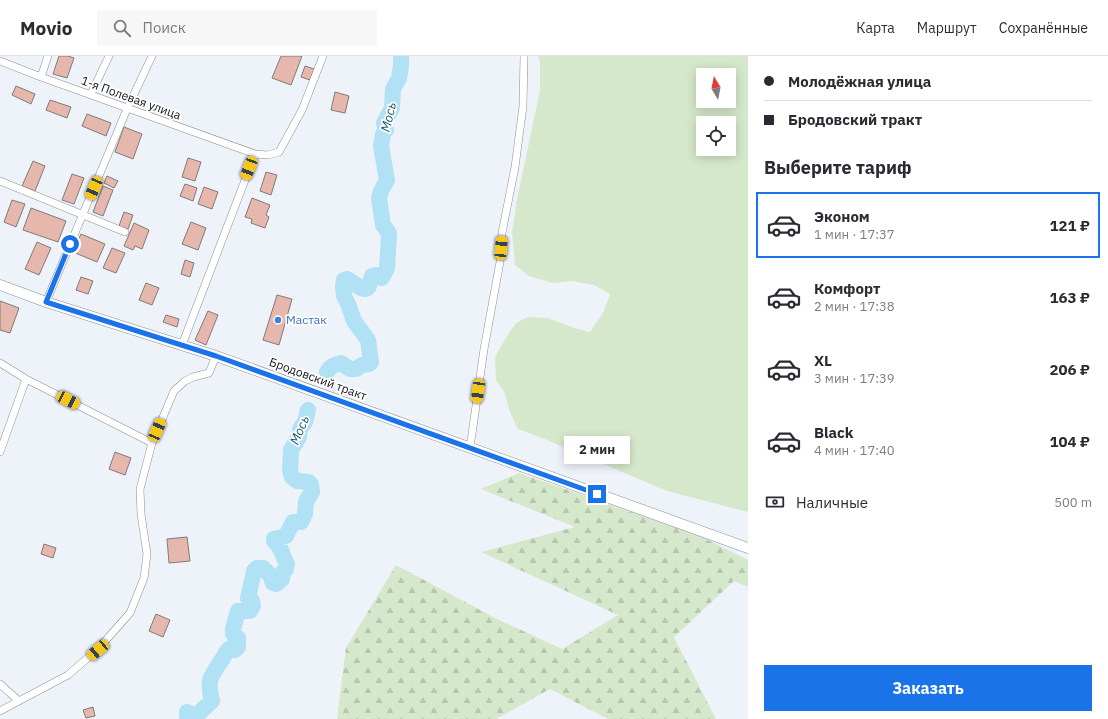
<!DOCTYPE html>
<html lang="ru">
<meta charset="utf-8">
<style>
:root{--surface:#fff;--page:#f7f7f7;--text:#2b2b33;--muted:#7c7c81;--line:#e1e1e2;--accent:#1a73e8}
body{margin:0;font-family:"IBM Plex Sans",sans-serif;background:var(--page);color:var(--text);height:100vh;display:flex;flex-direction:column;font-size:15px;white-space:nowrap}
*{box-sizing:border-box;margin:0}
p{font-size:13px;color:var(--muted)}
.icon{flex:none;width:22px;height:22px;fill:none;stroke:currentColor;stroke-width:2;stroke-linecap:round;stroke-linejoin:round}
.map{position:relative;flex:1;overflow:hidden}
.drawer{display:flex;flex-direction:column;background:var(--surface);width:360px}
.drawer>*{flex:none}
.hud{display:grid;align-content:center;height:88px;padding:0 16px;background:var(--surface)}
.needle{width:26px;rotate:350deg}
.controls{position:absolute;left:696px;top:12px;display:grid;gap:8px}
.controls a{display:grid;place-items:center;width:40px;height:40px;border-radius:0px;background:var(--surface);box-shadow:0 2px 10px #0003;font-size:20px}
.end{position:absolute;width:18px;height:18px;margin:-9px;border:5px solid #1a73e8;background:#fff;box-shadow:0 0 0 2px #fff}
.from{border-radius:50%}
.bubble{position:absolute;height:28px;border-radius:0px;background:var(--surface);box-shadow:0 2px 10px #0003;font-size:13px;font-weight:800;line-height:28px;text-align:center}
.car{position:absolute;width:12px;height:24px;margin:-12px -6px;border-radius:5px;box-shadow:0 0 3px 1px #0007;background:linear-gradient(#f5c518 24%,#345 0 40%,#f5c518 0 76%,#345 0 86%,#f5c518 0)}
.hud b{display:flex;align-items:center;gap:14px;height:38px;font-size:15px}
.hud b+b{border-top:1px solid var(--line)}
.hud i{width:10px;height:10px;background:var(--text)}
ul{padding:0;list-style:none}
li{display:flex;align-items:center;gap:12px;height:66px;margin:0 8px 6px;padding:0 8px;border:2px solid transparent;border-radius:0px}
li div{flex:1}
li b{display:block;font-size:15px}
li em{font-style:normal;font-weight:800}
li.active{border-color:var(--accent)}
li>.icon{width:36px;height:36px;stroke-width:1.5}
h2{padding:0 16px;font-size:18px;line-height:48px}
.pay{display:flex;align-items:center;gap:10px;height:44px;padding:0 16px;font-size:15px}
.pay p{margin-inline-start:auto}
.button{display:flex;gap:8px;margin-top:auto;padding:8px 16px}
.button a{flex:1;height:46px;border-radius:0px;background:var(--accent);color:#fff;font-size:16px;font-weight:800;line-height:46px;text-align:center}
header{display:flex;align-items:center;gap:24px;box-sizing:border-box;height:56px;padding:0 20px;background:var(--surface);border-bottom:1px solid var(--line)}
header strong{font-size:19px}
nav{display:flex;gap:22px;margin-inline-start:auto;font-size:14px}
.search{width:280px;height:36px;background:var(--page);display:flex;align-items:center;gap:10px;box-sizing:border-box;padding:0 14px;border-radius:0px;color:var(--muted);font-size:15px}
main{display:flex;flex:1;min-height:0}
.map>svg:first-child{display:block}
</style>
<header>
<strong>Movio</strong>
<div class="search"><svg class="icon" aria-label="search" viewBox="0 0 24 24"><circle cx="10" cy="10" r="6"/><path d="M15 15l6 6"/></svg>Поиск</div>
<nav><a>Карта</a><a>Маршрут</a><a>Сохранённые</a></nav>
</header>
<main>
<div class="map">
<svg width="748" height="663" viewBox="0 0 748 663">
<defs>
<pattern id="forest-firs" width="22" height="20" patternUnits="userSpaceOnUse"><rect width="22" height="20" fill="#d6e8cb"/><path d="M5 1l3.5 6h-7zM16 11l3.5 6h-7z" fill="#b7c6ae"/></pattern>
</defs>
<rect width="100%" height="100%" fill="#eef2f9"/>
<path fill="#d6e8cb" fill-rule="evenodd" d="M 538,0 L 748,0 L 748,456 L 667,435 L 547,384 L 518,373 L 510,356 L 504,335 L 496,324 L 495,301 L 504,285 L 516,267 L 528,261 L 548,262 L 574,272 L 590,276 L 603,257 L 610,238 L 594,229 L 571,225 L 553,227 L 529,220 L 515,209 L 512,176 L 517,144 L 540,34 L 540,6 ZM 703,19 L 729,19 L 729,45 L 703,45 ZM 703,67 L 729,67 L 729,93 L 703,93 Z"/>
<path fill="url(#forest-firs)" d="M 519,417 L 700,480 L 748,504 L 748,531 L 734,525 L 674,581 L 716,663 L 608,663 L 550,633 L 496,663 L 337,663 L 346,592 L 396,509 L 495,562 L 562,593 L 618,559 L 481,496 L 575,471 L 481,433 Z"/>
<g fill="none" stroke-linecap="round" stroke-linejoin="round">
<path stroke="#b1e1f5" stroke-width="16" d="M 327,316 C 331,309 335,309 341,307 L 350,313 L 356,313 L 362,309 L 369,308 L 371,306 L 368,284 L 354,265 L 348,248 L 344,240 L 343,230 L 344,224 L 347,223 C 353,225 364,239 369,230 C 370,227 371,223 372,220 L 376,219 L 382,222 L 387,212 L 389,180 L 389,177 L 383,169 L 379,142 L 381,135 L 387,124 L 381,90 L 383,78 L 386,74 L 384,67 L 392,52 L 393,33 L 399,22 L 401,10 L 401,0
M 187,663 L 187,656 L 197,660 L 202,654 L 212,645 C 206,621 212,620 223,602 C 226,597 226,594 231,592 L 235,594 L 238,591 L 238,582 L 233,578 L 233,573 L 238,555 L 250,555 L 253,550 L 252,545 L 248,542 L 254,515 L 257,512 L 263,512 L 270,519 L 273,527 L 276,528 L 282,523 L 283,516 L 286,513 L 287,508 C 281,498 284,494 274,485 L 274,483 L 286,480 L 293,466 L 301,466 L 305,458 L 306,445 L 312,436 L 311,429 L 309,426 L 297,425 L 292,421 L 290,414 L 291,394 L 299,381 L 300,373 L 305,366 L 308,354"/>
</g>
<path fill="#e6b7ac" stroke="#827a78" d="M 59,0 L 68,0 L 74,2 L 67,22 L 53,18 Z
M 281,0 L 302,0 L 291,29 L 272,22 Z
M 305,10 L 314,13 L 310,24 L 301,21 Z
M 16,30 L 35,38 L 31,48 L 12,39 Z
M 335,36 L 349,40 L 345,57 L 331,54 Z
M 50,44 L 71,51 L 67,62 L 46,54 Z
M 87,58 L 111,67 L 106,80 L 82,70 Z
M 124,71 L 142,78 L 133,103 L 115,96 Z
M 188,102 L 201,106 L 195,125 L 182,121 Z
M 33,105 L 45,110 L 35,135 L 22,130 Z
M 266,116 L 277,119 L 271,139 L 260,135 Z
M 72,118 L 84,122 L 74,148 L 62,144 Z
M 107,120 L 118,125 L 114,132 L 104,127 Z
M 185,128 L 197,132 L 193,145 L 180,140 Z
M 103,130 L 113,134 L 103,160 L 93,156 Z
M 204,131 L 218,136 L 212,153 L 198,148 Z
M 252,142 L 270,149 L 266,159 L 269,161 L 265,172 L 251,167 L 252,163 L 245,161 Z
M 12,144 L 25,148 L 16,171 L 4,166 Z
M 31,152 L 66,165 L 58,186 L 23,174 Z
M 124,156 L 133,159 L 128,173 L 119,170 Z
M 191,166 L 206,172 L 198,194 L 182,188 Z
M 134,167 L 149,174 L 142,193 L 135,190 L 133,194 L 124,190 Z
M 81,178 L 105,188 L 97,206 L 73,196 Z
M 37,186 L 51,192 L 39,219 L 25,213 Z
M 112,192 L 125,197 L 116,217 L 103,212 Z
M 185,204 L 194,207 L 190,221 L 181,218 Z
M 81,221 L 93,225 L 88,238 L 76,234 Z
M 146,227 L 159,232 L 152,249 L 139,244 Z
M 277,239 L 292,243 L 279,289 L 263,284 Z
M 0,245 L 19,252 L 10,277 L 0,274 Z
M 208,255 L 218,259 L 206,289 L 195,284 Z
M 166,259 L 179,263 L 177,271 L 163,266 Z
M 115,396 L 131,402 L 125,419 L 109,413 Z
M 187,481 L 190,505 L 169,507 L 167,483 Z
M 44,488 L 56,492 L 53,502 L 41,498 Z
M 156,558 L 170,564 L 163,581 L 149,575 Z
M 93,651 L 95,660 L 86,662 L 83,654 Z"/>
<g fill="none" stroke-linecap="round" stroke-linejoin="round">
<g stroke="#8b8f95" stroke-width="8">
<path id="street" d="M 0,5 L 41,21 L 255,98 L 268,99 L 279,96 L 302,54 L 323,0
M 41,21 L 48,0
M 91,38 L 109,0
M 0,125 L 125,176
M 46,246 L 127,53 L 152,0
M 182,289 L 255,98
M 0,307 L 26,323 L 152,387
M 470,392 L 484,293 L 500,206 L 502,177 L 515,111 L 523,50 L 524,0
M 0,396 L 26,323
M 0,628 L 19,645
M 0,655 L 68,619 L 98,593 L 130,557 L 144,522 L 147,498 L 141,458 L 140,433 L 152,387 L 174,335 L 185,325 L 193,321 L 209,317 L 216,300"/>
</g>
<g stroke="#8b8f95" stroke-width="11">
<path id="secondary" d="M 0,229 L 46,246 L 216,300 L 748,492"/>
</g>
<use href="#street" stroke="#fff" stroke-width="7"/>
<use href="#secondary" stroke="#fff" stroke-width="10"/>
</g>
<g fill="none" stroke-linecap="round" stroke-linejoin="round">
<path stroke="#1a73e8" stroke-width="5" d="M 70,188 L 46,246 L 216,300 L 597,438"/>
</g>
<circle fill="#3f7fe0" stroke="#fff" stroke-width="1.5" cx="278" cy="264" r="4"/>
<g text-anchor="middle" stroke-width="3.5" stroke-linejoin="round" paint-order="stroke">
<g font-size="12" fill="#141517" stroke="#fff">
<text transform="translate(131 42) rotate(20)" y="4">1-я Полевая улица</text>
<text transform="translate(318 323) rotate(20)" y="4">Бродовский тракт</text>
</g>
<g font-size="12" fill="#366cbe" stroke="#fff" text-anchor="start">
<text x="286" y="268">Мастак</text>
</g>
<g font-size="13" font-style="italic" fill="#18556a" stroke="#fff">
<text transform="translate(388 61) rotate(-77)" y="5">Мось</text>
<text transform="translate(299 374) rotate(-67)" y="5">Мось</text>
</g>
</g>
</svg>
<div class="controls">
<a><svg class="needle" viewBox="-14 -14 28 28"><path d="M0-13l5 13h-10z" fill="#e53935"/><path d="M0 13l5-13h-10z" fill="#7c7c81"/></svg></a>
<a><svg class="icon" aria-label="locate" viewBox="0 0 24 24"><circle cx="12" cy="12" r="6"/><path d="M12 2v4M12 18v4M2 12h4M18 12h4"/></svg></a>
</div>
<i class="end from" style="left:70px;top:188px"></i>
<i class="end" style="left:597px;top:438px"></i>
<div class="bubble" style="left:564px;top:380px;width:66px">2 мин</div>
<i class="car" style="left:249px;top:112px;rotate:201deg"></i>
<i class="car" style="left:94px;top:132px;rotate:203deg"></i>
<i class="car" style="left:501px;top:192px;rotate:5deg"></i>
<i class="car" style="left:478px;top:335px;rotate:188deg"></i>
<i class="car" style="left:68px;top:344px;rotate:117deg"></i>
<i class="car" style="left:157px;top:374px;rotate:23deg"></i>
<i class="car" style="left:98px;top:594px;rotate:230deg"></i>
</div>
<section class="drawer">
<div class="hud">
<b><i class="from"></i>Молодёжная улица</b>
<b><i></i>Бродовский тракт</b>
</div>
<h2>Выберите тариф</h2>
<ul>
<li class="active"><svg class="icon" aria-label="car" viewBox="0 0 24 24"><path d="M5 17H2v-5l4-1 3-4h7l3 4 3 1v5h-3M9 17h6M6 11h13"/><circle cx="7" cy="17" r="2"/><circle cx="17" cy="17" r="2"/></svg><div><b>Эконом</b><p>1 мин · 17:37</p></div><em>121 ₽</em></li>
<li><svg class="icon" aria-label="car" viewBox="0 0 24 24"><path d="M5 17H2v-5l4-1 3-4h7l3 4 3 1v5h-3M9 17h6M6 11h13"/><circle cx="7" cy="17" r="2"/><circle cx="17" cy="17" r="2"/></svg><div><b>Комфорт</b><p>2 мин · 17:38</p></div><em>163 ₽</em></li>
<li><svg class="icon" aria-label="car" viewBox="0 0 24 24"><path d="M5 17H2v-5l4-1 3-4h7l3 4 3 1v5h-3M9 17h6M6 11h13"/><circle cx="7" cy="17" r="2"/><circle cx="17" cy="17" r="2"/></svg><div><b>XL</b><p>3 мин · 17:39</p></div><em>206 ₽</em></li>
<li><svg class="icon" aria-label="car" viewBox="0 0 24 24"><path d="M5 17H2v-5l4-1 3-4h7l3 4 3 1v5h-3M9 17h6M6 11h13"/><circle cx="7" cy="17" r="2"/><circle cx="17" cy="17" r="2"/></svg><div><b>Black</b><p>4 мин · 17:40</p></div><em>104 ₽</em></li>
</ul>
<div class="pay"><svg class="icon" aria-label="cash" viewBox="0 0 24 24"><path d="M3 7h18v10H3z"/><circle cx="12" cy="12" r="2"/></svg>Наличные<p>500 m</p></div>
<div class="button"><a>Заказать</a></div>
</section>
</main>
